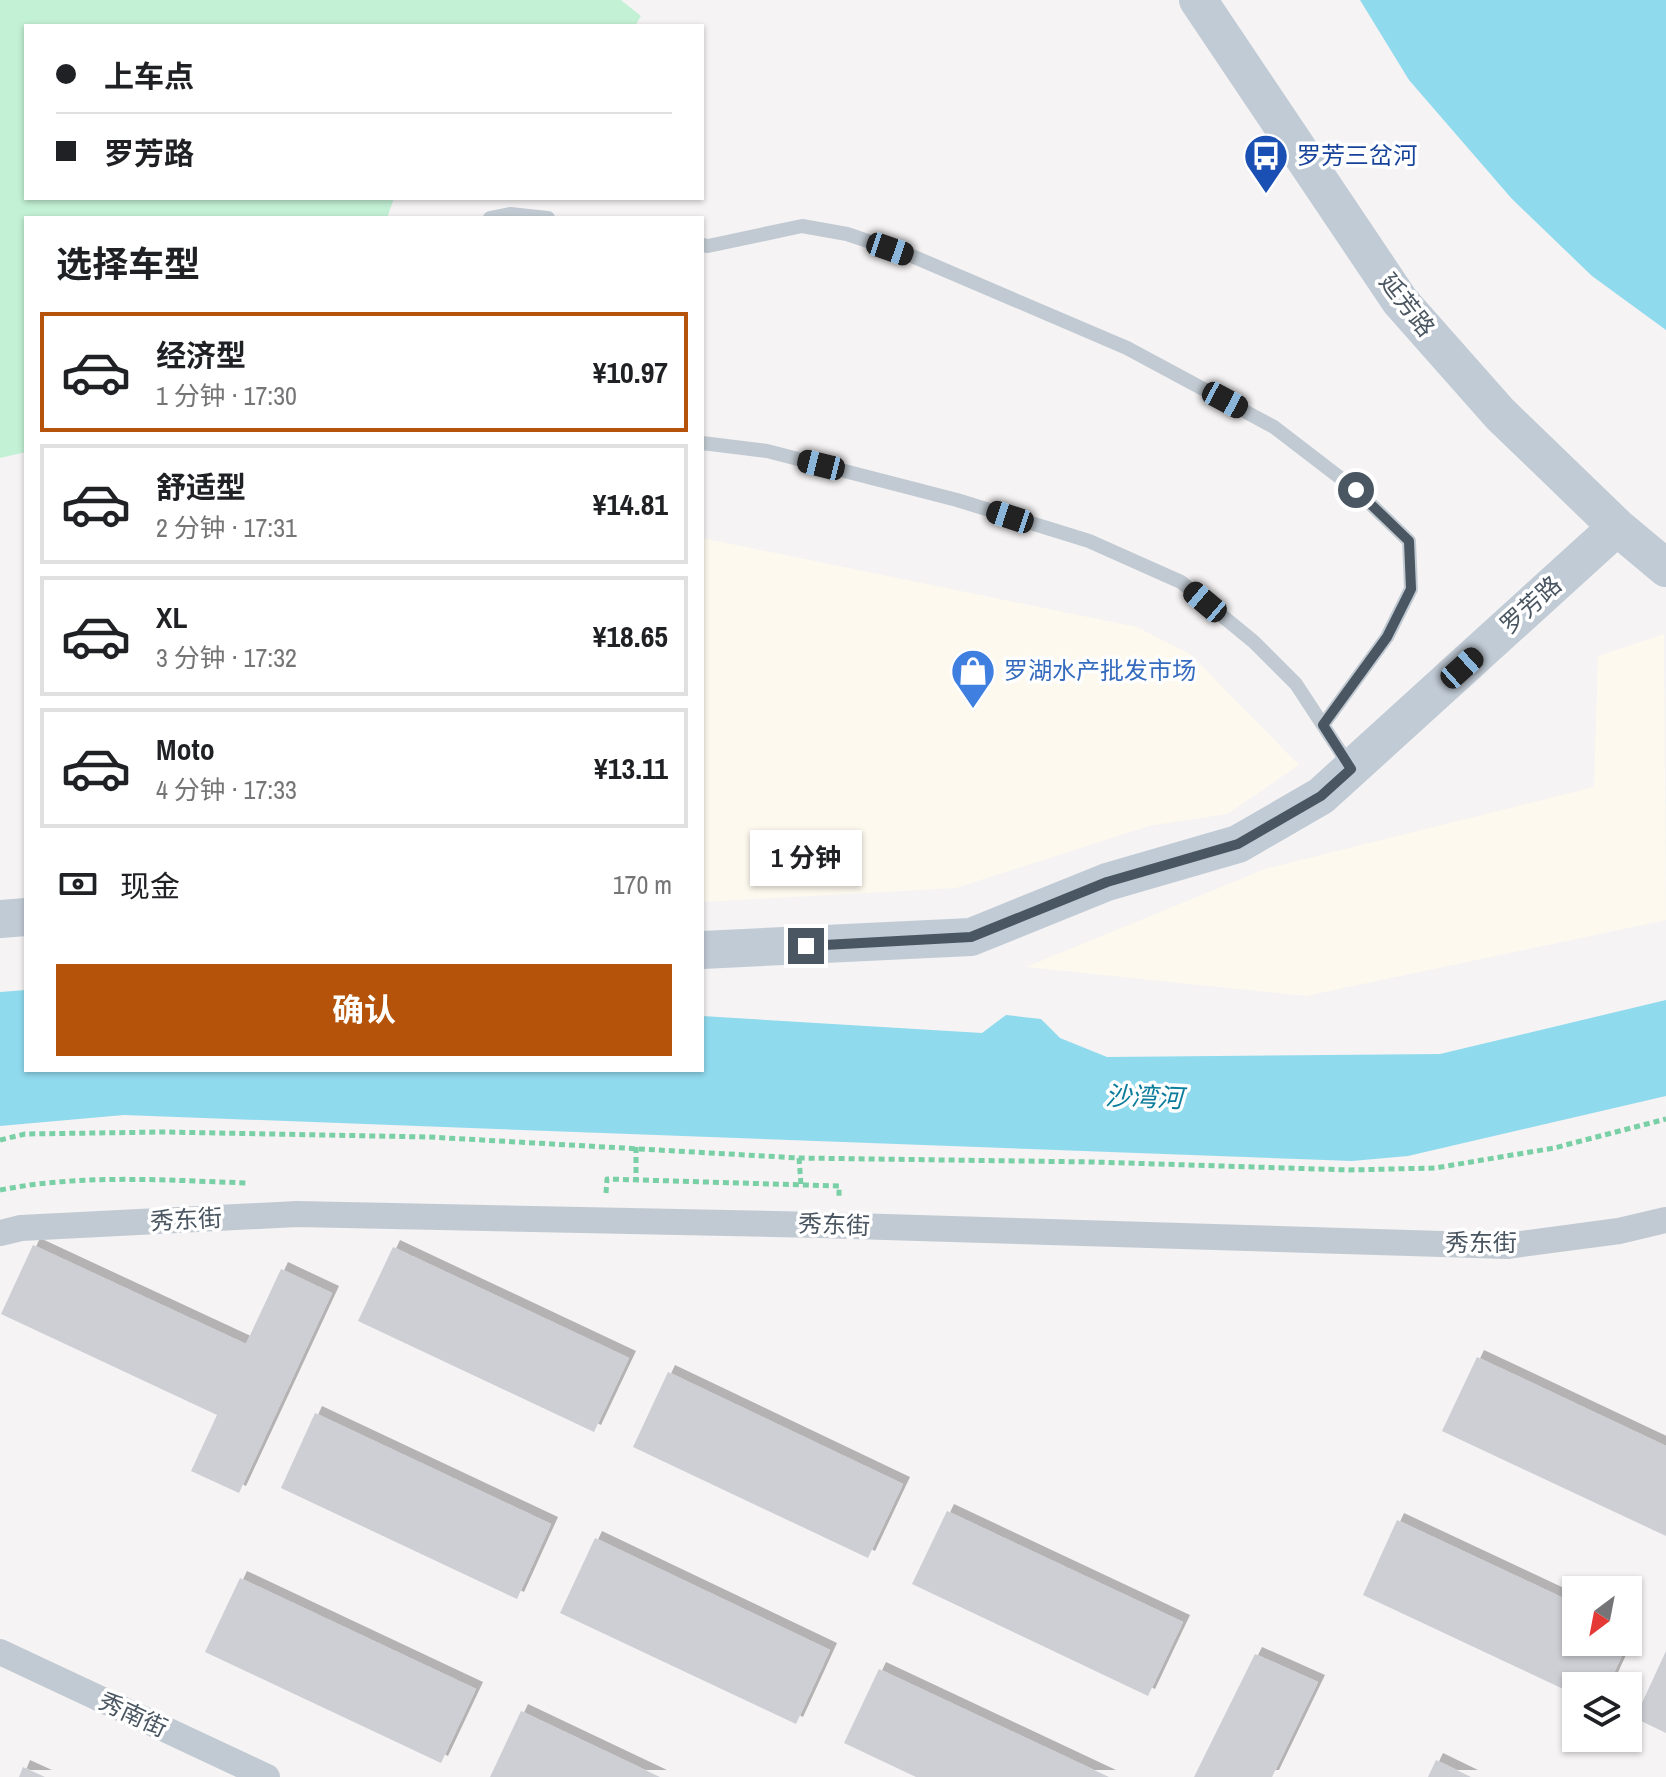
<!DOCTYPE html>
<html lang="zh">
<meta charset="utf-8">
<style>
:root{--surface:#fff;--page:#f6f6f6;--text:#202124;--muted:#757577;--line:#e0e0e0;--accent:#b45309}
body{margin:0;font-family:"Archivo Narrow","Noto Sans SC",sans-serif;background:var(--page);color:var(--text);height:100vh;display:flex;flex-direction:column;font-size:30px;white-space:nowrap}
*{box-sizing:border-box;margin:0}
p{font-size:26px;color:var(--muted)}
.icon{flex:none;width:44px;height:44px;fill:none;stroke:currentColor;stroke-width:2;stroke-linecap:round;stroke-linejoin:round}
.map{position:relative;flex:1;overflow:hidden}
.sheet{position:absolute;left:24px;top:216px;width:680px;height:856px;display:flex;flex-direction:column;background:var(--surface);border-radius:0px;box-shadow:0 2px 6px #0004}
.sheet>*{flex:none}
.hud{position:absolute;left:24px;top:24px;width:680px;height:176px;border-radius:0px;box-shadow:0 2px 6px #0004;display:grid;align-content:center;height:176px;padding:0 32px;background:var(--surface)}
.needle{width:52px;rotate:212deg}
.controls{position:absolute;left:1562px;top:1576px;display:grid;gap:16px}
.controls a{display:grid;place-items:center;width:80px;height:80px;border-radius:0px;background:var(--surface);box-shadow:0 2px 6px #0004;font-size:40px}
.end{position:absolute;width:36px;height:36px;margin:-18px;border:10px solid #4a5661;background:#fff;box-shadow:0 0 0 4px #fff}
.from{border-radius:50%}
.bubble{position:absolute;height:56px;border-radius:0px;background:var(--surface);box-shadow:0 2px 6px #0004;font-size:26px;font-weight:700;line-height:56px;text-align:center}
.car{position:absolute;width:24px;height:48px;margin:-24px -12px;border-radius:10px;box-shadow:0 0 6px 2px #0007;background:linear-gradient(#222 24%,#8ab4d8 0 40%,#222 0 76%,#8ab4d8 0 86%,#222 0)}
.hud b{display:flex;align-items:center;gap:28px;height:76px;font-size:30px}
.hud b+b{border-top:2px solid var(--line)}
.hud i{width:20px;height:20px;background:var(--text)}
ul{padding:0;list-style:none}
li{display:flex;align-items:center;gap:24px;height:120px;margin:0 16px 12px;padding:0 16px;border:4px solid var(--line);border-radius:0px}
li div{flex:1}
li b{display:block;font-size:30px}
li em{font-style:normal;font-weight:700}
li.selected{border-color:var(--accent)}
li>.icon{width:72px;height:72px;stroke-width:1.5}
h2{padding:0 32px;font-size:36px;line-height:96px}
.pay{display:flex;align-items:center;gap:20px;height:88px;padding:0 32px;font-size:30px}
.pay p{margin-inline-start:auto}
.button{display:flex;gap:16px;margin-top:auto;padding:16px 32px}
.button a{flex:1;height:92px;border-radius:0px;background:var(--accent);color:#fff;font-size:32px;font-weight:700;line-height:92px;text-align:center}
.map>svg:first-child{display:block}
</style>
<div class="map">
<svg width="1666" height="1777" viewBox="0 0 1666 1777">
<defs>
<filter id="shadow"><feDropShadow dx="7" dy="-7" stdDeviation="0" flood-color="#0004"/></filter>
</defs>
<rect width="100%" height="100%" fill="#f5f3f3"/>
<path fill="#fdf9ef" d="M 702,538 L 1137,627 L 1190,654 L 1299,765 L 1227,814 L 1149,826 L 956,888 L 702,902 Z
M 1664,634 L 1666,920 L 1306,996 L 1026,967 L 1265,869 L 1594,787 L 1598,656 Z"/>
<path fill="#c3f1d5" d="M 0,0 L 621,0 L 641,16 L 635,26 L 26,26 L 26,198 L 394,198 L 387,218 L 26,218 L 26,452 L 0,458 Z"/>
<path fill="#90daee" d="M 1360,0 L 1666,0 L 1666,330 L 1592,276 L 1512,199 L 1409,80 Z
M 26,990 L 26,1070 L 702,1070 L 702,1016 L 982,1033 L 1006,1015 L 1041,1019 L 1060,1038 L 1107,1057 L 1440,1054 L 1666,1000 L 1666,1096 L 1408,1156 L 1352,1161 L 124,1115 L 0,1126 L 0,992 Z"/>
<path fill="#cdcfd5" filter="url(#shadow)" d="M 33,1245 L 246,1344 L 281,1269 L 332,1293 L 239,1493 L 191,1471 L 217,1415 L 1,1314 Z
M 393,1247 L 629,1358 L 594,1432 L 358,1321 Z
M 1477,1357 L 1666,1446 L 1666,1536 L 1442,1431 Z
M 668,1372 L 903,1484 L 868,1558 L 633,1447 Z
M 315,1413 L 551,1524 L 517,1599 L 281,1488 Z
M 947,1511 L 1183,1622 L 1148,1696 L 912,1584 Z
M 1397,1520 L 1576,1604 L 1576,1642 L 1628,1642 L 1628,1629 L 1633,1631 L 1608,1686 L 1576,1686 L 1576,1695 L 1363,1595 Z
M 595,1538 L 830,1650 L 796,1724 L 560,1613 Z
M 240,1578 L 476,1689 L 441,1763 L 205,1652 Z
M 1666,1651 L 1666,1733 L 1635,1718 Z
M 1255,1654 L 1318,1682 L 1272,1777 L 1194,1777 Z
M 879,1669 L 1109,1777 L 916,1777 L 844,1743 Z
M 521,1711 L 660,1777 L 490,1777 Z
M 1436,1760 L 1471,1777 L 1428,1777 Z
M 23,1767 L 45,1777 L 19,1777 Z"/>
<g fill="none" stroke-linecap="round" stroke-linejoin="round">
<path stroke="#7ad0a6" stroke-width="5" stroke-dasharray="6 4" stroke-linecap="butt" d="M 0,1140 L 25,1134 L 163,1132 L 429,1137 L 799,1158 L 1094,1162 L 1349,1170 L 1435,1168 L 1554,1148 L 1666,1119
M 636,1147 L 636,1180
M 799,1158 L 801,1185
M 0,1190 C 81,1174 164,1180 246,1183
M 606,1193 L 607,1179 L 839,1186 L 839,1198"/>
<path stroke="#c1cad2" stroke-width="14" d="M 490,218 L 510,214 L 548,218
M 702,245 L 708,246 L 802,226 L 847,234 L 912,256 L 1127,348 L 1274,427 L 1356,490 L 1409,541 L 1411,589 L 1387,637 L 1323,725
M 702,443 L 767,451 L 957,500 L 1089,541 L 1181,582 L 1254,642 L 1296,684 L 1351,768"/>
<path stroke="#c1cad2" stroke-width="26" d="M 0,1233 L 21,1228 L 297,1214 L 819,1225 L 1507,1246 L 1619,1231 L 1666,1220
M 0,1652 L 267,1777"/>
<path stroke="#c1cbd6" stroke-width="38" d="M 1198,0 L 1400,301 L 1500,414 L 1617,527 L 1666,568
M 0,919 L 26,917
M 702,950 L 971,937 L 1107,882 L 1238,844 L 1321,796 L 1617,527"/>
</g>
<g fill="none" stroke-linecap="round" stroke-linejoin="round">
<path stroke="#4a5661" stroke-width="10" d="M 806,946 L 971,937 L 1107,882 L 1238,844 L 1321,796 L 1351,769 L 1323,725 L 1387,637 L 1411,589 L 1409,541 L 1356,490"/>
</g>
<defs>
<g id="bus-pin" transform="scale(2.3)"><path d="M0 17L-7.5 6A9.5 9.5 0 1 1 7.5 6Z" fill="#1a4fb4" stroke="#fff"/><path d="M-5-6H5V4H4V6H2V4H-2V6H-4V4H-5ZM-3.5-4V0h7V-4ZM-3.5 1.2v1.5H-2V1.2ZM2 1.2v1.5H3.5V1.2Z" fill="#fff"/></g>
<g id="shop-pin" transform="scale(2.3)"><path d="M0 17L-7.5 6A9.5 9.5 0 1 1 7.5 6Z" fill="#3f7fe0" stroke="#fff"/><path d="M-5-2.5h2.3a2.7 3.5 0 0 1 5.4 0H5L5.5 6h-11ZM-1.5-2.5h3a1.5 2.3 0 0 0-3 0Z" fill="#fff"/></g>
</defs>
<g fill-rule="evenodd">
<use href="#bus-pin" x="1266" y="156"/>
<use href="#shop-pin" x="973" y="671"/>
</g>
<g text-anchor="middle" stroke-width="7" stroke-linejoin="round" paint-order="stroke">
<g font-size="24" fill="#164399" stroke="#fff" text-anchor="start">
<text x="1297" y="164">罗芳三岔河</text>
</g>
<g font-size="24" fill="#4a5661" stroke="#fff">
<text transform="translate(1407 305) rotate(52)" y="8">延芳路</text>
<text transform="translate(1531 605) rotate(-42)" y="8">罗芳路</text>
<text transform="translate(186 1220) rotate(-3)" y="8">秀东街</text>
<text transform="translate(834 1225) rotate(2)" y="8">秀东街</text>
<text x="1481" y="1251">秀东街</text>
<text transform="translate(133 1715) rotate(25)" y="8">秀南街</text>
</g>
<g font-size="24" fill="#366cbe" stroke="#fff" text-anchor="start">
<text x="1004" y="679">罗湖水产批发市场</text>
</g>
<g font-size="26" font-style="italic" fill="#0c7c9b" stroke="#fff">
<text transform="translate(1144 1097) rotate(2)" y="9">沙湾河</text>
</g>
</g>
</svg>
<div class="controls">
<a><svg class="needle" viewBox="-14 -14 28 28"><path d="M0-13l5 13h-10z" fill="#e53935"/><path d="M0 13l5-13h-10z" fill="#757577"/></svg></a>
<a><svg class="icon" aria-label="layers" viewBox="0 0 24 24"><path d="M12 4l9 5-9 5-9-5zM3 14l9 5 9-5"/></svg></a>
</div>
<i class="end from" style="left:1356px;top:490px"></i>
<i class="end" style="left:806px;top:946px"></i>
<div class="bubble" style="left:750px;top:830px;width:112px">1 分钟</div>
<i class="car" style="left:890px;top:249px;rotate:109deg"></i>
<i class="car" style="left:1225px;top:400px;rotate:118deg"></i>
<i class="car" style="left:821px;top:465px;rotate:284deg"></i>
<i class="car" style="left:1010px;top:517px;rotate:288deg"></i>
<i class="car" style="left:1205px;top:602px;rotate:310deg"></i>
<i class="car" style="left:1462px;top:668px;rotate:48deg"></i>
<div class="hud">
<b><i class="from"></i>上车点</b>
<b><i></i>罗芳路</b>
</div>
<section class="sheet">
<h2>选择车型</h2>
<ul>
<li class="selected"><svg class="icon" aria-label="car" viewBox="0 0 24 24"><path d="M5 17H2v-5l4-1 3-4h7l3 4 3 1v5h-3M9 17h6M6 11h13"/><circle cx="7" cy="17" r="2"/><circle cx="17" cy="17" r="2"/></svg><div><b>经济型</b><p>1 分钟 · 17:30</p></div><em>¥10.97</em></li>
<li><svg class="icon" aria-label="car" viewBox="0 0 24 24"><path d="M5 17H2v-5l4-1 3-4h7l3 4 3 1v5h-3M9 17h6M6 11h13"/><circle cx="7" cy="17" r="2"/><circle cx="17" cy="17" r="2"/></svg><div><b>舒适型</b><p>2 分钟 · 17:31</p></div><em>¥14.81</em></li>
<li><svg class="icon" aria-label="car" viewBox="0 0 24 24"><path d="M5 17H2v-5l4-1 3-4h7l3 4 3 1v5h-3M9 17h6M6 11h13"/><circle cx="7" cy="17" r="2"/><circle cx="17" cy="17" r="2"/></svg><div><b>XL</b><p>3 分钟 · 17:32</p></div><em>¥18.65</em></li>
<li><svg class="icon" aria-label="car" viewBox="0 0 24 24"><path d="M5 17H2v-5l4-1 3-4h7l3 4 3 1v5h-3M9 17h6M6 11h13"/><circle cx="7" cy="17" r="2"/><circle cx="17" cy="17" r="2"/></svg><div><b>Moto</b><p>4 分钟 · 17:33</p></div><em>¥13.11</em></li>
</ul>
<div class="pay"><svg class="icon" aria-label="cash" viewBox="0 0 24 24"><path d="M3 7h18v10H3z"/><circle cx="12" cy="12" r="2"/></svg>现金<p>170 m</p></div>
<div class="button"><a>确认</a></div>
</section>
</div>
